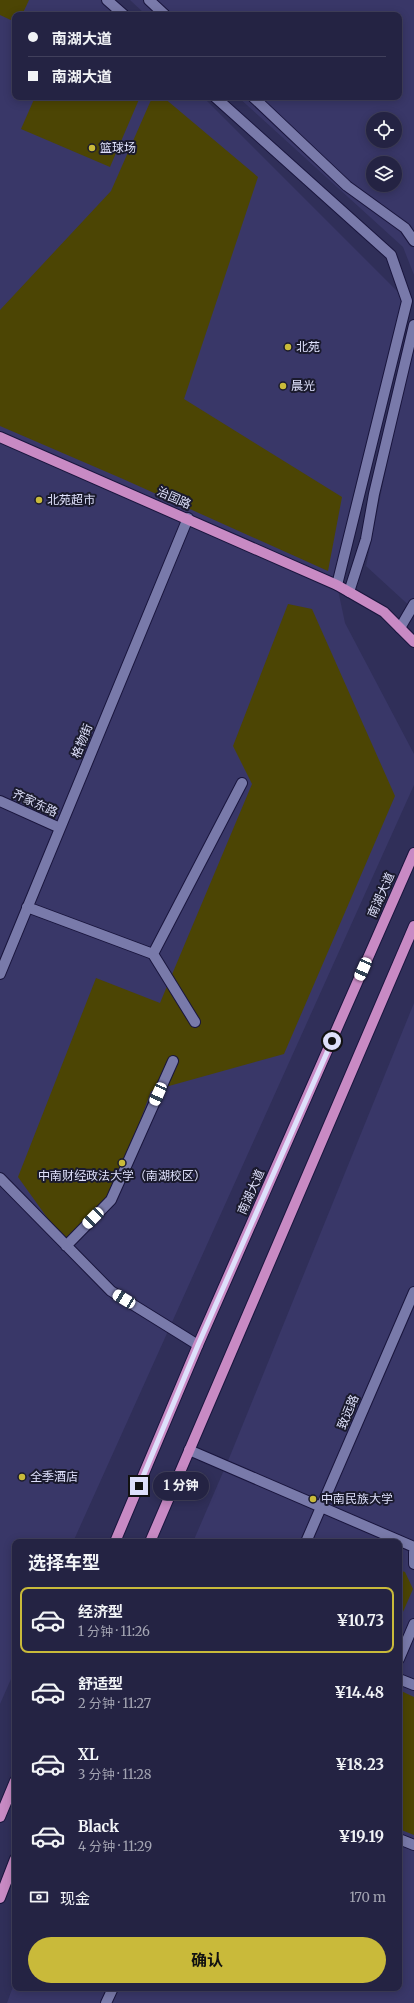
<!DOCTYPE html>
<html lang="zh">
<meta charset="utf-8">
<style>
:root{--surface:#242343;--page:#2c2b4a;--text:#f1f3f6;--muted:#a3a4b2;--line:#41405c;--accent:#c9ba3a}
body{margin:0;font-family:Merriweather,"Noto Sans SC",serif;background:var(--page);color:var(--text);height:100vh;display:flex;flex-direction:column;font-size:15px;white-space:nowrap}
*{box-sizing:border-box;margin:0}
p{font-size:13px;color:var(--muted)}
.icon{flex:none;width:22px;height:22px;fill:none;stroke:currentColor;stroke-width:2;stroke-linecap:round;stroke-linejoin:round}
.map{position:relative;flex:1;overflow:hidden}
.side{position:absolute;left:12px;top:1539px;width:390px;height:452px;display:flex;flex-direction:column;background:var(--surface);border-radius:8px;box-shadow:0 2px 10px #0003,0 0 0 1px var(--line)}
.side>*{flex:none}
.guide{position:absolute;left:12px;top:12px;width:390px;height:88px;border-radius:8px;box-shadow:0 2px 10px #0003,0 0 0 1px var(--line);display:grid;align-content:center;height:88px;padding:0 16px;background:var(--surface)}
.buttons{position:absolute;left:366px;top:112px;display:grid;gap:8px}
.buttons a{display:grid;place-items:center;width:36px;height:36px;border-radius:50%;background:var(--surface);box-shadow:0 2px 10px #0003,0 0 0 1px var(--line);font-size:20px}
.end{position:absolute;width:18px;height:18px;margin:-9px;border:5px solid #dee0fb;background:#111;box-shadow:0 0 0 2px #111}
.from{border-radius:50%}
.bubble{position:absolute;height:28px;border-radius:14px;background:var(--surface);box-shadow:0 2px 10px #0003,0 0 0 1px var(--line);font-size:13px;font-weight:700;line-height:28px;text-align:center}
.car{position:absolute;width:12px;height:24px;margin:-12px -6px;border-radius:5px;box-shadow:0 0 3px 1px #0007;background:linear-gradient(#fff 24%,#345 0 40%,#fff 0 76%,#345 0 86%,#fff 0)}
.guide b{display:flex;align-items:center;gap:14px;height:38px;font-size:15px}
.guide b+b{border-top:1px solid var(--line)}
.guide i{width:10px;height:10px;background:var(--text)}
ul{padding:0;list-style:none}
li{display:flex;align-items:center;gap:12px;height:66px;margin:0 8px 6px;padding:0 8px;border:2px solid transparent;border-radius:8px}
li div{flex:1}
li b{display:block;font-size:15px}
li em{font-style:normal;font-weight:700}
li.on{border-color:var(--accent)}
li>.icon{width:36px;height:36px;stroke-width:1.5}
h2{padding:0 16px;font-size:18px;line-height:48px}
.pay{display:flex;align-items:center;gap:10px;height:44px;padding:0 16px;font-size:15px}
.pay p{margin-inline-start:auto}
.button{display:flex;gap:8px;margin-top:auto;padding:8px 16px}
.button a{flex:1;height:46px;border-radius:24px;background:var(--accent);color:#111;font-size:16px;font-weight:700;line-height:46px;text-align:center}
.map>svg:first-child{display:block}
</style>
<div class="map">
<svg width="414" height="2003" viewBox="0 0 414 2003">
<rect width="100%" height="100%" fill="#302f59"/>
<path fill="#393768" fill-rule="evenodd" d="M 0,0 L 106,0 L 121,15 L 15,15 L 15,97 L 203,97 L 407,301 L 337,585 L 345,623 L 414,754 L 414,785 L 73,1542 L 15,1542 L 15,1670 L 0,1704 Z
M 130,0 L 414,0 L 414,275 L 403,247 L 238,97 L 399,97 L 399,15 L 146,15 ZM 373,119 L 395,119 L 395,141 L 373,141 ZM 373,163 L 395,163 L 395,185 L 373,185 Z
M 414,332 L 414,610 L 366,566 Z
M 414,1003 L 414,2003 L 7,2003 L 15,1981 L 15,1988 L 399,1988 L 399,1542 L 193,1542 L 230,1456 Z"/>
<path fill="#4c4504" d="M 0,0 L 29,0 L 22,15 L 15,15 L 15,22 L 0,15 Z
M 35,97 L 140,97 L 110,167 L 21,129 Z
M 163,97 L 258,177 L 184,399 L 342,497 L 328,571 L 123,479 L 0,426 L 0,310 L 111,191 L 151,100 Z
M 288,604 L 312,609 L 395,796 L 284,1054 L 151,1091 L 111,1200 L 69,1248 L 18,1177 L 96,978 L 160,1003 L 252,784 L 233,746 Z
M 399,1570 L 405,1572 L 413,1589 L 399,1621 Z
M 399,1690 L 414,1697 L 414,1835 L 399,1829 Z"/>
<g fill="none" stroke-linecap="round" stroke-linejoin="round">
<g stroke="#19153d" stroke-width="12">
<path id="minor" d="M 107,0 L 124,15
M 149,0 L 165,15
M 215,97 L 391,255 L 407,301 L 337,585
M 253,97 L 347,186 L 405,228 L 414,241
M 349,592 L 366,539 L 374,494 L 414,325
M 400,628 L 414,604
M 0,801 L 60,828
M 27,907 L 153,954 L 195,1022
M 153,954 L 242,783
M 0,974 L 188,518
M 0,1178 L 111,1291 L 198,1345
M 66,1246 L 111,1200 L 173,1061
M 189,1450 L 414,1547
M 306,1542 L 414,1292
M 414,1552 L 414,1564
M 399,1659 L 414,1624
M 399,1679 L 414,1685
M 399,1839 L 414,1845
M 106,2003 L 113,1988"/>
</g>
<g stroke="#19153d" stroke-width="12">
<path id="major" d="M 0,437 L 337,585 L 384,612 L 414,642
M 115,1542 L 198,1345 L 414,853
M 150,1542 L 414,926
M 0,1817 L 15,1781
M 0,1898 L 15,1859"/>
</g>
<use href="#minor" stroke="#797aaa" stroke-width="10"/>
<use href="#major" stroke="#c88ac4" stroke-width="10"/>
</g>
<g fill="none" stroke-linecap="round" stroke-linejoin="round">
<path stroke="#dee0fb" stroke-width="5" d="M 139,1486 L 198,1345 L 332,1041"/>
</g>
<g fill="#c9ba3a" stroke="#1a1a2d" stroke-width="1.5">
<circle cx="92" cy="148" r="4"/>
<circle cx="288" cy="347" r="4"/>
<circle cx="283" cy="386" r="4"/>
<circle cx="39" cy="500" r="4"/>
<circle cx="122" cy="1163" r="4"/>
<circle cx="22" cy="1477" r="4"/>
<circle cx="313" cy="1499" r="4"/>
</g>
<g text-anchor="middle" stroke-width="4" stroke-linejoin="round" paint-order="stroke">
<g font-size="12" fill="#dee0fb" stroke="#1a1a2d" text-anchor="start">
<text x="100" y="152">篮球场</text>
<text x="296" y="351">北苑</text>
<text x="291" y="390">晨光</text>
<text x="47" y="504">北苑超市</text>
<text x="122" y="1180" text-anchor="middle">中南财经政法大学（南湖校区）</text>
<text x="30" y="1481">全季酒店</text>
<text x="321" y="1503">中南民族大学</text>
</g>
<g font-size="12" fill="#dee0fb" stroke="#1a1a2d">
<text transform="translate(174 498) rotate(24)" y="4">治国路</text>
<text transform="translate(82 741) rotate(-68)" y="4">格物街</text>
<text transform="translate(35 803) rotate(25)" y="4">齐家东路</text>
<text transform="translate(381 895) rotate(-66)" y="4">南湖大道</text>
<text transform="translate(251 1192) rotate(-66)" y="4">南湖大道</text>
<text transform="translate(348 1412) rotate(-67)" y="4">致远路</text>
</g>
</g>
</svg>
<div class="buttons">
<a><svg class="icon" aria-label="locate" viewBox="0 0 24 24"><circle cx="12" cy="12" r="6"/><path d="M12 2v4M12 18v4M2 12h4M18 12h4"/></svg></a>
<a><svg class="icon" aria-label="layers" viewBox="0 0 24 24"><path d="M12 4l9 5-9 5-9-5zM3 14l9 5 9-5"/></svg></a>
</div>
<i class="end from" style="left:332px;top:1041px"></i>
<i class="end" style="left:139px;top:1486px"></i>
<div class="bubble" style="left:153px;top:1472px;width:56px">1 分钟</div>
<i class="car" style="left:363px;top:969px;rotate:204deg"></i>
<i class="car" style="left:158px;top:1094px;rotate:204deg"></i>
<i class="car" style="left:93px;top:1218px;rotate:225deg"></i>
<i class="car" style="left:124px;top:1299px;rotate:301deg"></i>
<div class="guide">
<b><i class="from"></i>南湖大道</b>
<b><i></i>南湖大道</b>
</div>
<section class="side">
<h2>选择车型</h2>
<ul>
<li class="on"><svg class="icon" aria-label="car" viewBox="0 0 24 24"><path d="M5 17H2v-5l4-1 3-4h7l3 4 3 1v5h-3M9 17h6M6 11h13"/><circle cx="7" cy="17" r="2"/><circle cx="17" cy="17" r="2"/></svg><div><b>经济型</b><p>1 分钟 · 11:26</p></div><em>¥10.73</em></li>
<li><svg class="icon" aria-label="car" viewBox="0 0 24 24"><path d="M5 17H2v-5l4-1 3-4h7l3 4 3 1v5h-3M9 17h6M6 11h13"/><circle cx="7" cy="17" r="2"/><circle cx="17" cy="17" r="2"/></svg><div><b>舒适型</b><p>2 分钟 · 11:27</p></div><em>¥14.48</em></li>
<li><svg class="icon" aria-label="car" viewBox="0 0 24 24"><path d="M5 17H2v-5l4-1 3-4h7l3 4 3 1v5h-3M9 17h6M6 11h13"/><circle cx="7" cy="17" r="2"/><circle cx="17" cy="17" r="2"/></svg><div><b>XL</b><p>3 分钟 · 11:28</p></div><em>¥18.23</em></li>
<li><svg class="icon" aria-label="car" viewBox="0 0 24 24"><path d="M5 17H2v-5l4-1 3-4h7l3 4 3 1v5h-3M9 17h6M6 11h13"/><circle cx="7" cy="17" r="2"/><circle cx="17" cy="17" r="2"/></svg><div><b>Black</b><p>4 分钟 · 11:29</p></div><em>¥19.19</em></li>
</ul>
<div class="pay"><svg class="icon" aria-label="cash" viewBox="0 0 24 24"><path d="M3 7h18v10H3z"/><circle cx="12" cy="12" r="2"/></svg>现金<p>170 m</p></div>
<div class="button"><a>确认</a></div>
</section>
</div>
